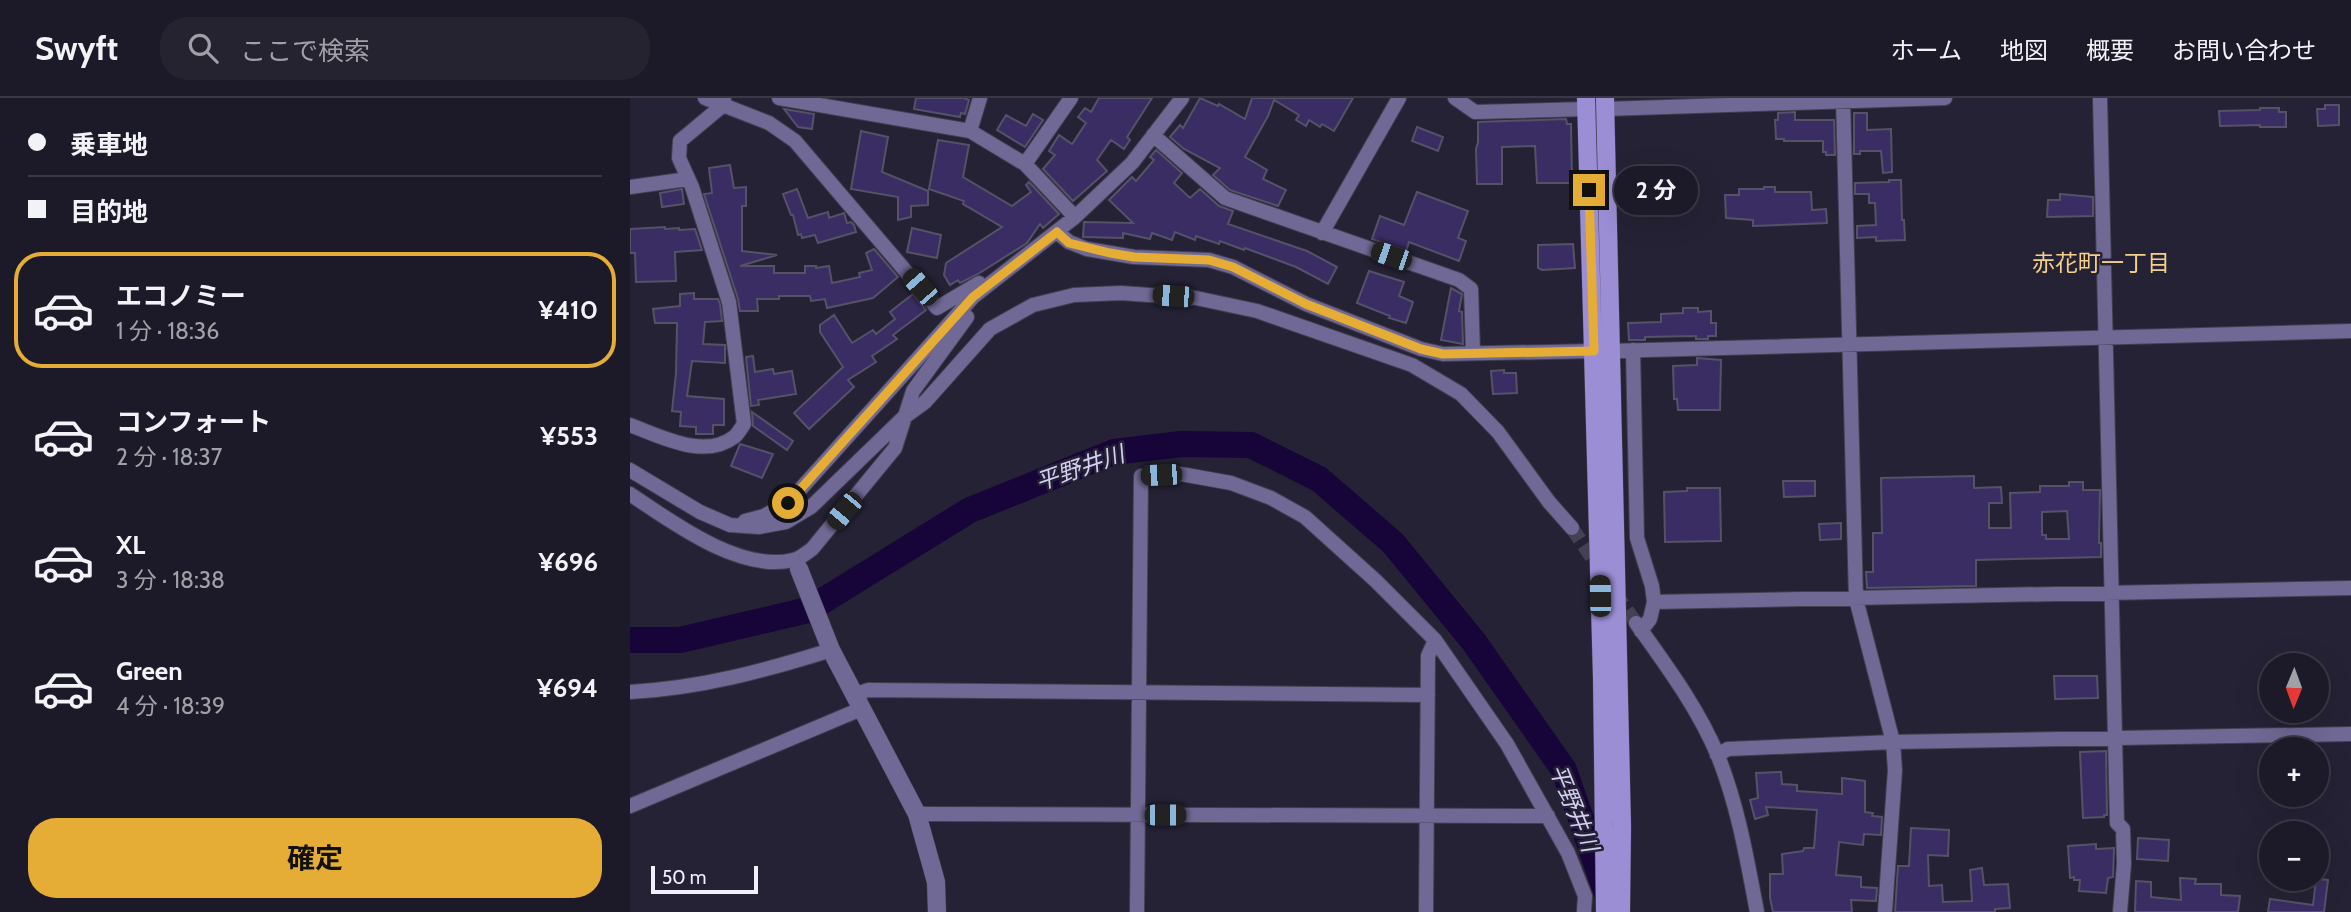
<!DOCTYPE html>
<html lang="ja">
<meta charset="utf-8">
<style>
:root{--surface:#1c1a28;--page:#252330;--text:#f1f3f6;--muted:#a0a1a8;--line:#3a3845;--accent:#e5ad35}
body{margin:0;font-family:Cabin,"Noto Sans JP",sans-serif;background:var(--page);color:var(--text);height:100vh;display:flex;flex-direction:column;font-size:26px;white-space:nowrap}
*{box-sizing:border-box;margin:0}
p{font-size:23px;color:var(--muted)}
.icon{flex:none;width:38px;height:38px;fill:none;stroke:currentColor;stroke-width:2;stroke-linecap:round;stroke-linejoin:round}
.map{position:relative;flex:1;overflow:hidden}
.panel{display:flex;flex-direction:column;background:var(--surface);width:630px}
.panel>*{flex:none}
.guide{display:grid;align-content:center;height:154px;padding:0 28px;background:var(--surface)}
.needle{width:46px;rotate:181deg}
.controls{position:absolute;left:1629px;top:555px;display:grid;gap:14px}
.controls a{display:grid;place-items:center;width:70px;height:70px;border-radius:50%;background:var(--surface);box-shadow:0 7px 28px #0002,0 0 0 2px var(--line);font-size:35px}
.scale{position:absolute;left:21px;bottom:18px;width:107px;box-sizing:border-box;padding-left:7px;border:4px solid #f1f0fd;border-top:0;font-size:19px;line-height:24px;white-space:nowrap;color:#f1f0fd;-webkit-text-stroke:5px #252235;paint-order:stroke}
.end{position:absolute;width:32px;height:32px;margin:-16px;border:9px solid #e5ad35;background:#111;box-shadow:0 0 0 4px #111}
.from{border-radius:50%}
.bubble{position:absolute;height:49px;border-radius:24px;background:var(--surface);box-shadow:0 7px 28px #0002,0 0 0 2px var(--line);font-size:23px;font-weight:700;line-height:49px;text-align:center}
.car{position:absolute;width:21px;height:42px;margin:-21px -10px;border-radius:9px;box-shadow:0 0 5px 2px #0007;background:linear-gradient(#222 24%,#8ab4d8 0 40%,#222 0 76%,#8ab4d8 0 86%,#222 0)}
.guide b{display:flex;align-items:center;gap:24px;height:66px;font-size:26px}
.guide b+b{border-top:2px solid var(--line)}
.guide i{width:18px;height:18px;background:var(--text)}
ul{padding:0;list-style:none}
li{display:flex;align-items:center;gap:21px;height:116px;margin:0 14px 10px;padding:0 14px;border:4px solid transparent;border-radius:28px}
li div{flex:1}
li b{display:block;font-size:26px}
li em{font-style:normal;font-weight:700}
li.selected{border-color:var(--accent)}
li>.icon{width:63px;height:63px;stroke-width:1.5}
.cta{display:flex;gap:14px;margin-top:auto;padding:14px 28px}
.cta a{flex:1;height:80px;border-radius:28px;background:var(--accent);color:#111;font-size:28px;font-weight:700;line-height:80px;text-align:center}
header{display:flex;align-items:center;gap:42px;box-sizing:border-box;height:98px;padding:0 35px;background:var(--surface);border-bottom:2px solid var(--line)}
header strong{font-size:33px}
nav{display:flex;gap:38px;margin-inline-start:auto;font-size:24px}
.search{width:490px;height:63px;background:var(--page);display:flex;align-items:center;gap:18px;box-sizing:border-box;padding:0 24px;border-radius:28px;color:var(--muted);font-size:26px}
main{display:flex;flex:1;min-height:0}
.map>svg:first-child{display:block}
</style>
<header>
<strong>Swyft</strong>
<div class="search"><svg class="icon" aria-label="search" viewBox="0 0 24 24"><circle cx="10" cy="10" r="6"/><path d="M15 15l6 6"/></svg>ここで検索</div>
<nav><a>ホーム</a><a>地図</a><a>概要</a><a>お問い合わせ</a></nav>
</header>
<main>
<section class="panel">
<div class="guide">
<b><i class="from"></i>乗車地</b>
<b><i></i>目的地</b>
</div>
<ul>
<li class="selected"><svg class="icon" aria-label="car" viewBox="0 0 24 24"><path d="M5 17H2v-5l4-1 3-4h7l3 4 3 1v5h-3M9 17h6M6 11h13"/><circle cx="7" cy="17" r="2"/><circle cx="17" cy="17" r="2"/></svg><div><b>エコノミー</b><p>1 分 · 18:36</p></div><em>¥410</em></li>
<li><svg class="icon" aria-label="car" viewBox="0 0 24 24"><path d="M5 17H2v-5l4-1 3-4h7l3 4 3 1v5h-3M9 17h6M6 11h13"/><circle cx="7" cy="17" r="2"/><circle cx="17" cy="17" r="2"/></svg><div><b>コンフォート</b><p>2 分 · 18:37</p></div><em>¥553</em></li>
<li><svg class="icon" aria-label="car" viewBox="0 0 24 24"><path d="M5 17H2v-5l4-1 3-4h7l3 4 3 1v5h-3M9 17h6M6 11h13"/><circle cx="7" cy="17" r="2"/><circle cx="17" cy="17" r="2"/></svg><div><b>XL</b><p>3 分 · 18:38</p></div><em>¥696</em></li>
<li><svg class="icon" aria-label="car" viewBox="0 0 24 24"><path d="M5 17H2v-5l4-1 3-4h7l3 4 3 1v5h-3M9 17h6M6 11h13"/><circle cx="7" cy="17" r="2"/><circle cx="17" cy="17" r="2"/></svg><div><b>Green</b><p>4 分 · 18:39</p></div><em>¥694</em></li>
</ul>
<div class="cta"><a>確定</a></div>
</section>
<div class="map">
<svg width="1721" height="814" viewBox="0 0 1721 814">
<rect width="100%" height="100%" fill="#252235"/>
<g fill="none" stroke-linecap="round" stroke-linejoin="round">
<path stroke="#170438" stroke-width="26" d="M 0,542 L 50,542 L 178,512 L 340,412 L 484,354 L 551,346 L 621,347 L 689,381 L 763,445 L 844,544 L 934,672 L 977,796"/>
</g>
<path fill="#3a2d64" stroke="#555268" stroke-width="2" fill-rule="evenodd" d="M 286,0 L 334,0 L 339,2 L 335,16 L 331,15 L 330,19 L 284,11 Z
M 469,0 L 522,0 L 497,39 L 500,42 L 494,51 L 481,42 L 467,62 L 477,73 L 443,103 L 413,71 L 425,57 L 419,53 L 429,37 L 442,46 L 456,25 L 448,19 L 455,10 L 461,14 Z
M 570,0 L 588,8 L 589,6 L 615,21 L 622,0 L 723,0 L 704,33 L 692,26 L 690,29 L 679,22 L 676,28 L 666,22 L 669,17 L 644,2 L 638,18 L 615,59 L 637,72 L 633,81 L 656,92 L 648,108 L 600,92 L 583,77 L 590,70 L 554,51 L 540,39 L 550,27 L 553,30 Z
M 1695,7 L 1709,7 L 1709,27 L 1688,28 L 1687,11 L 1695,11 Z
M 1630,10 L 1649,10 L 1649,14 L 1656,14 L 1656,29 L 1630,29 L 1630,27 L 1590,28 L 1589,13 L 1630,12 Z
M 154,11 L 184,16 L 182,31 L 168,29 Z
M 1165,14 L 1165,22 L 1204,22 L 1205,57 L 1196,57 L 1196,54 L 1193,54 L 1193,43 L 1154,43 L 1154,41 L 1146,41 L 1145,22 L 1148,22 L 1148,15 Z
M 1224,15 L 1237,15 L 1237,32 L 1261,31 L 1262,74 L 1253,75 L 1251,53 L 1230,53 L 1230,56 L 1224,56 Z
M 403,16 L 413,22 L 395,49 L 367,32 L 376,17 L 396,28 Z
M 936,21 L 937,26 L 941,26 L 942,85 L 907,85 L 905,48 L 872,49 L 872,86 L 847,86 L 846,51 L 848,44 L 848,24 Z
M 787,29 L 813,39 L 808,53 L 782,43 Z
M 231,33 L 258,39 L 252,74 L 298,93 L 298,107 L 281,108 L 281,119 L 268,122 L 268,99 L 221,91 Z
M 308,42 L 339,47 L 333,79 L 382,108 L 401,94 L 396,87 L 399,84 L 429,116 L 413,130 L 410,126 L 397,145 L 348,176 L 330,185 L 328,182 L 320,187 L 314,177 L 316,165 L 372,129 L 333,106 L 334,103 L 299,91 Z
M 526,52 L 552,75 L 544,85 L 560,100 L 570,91 L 589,108 L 603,113 L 598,126 L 677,153 L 707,169 L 698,186 L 666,169 L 615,150 L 614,152 L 590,143 L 589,146 L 566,138 L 565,142 L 545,134 L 542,142 L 522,135 L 520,141 L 493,135 L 493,140 L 453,139 L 454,124 L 503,125 L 479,102 L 502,79 L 506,83 L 524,62 L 520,59 Z
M 100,67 L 104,90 L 116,89 L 116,108 L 112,108 L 112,153 L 147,157 L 110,168 L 144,168 L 144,175 L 175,175 L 175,168 L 186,168 L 186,170 L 199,168 L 202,185 L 230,179 L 229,175 L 242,172 L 236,155 L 244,151 L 268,179 L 243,200 L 197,210 L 195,201 L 181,203 L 180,198 L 149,198 L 149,201 L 127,201 L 128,213 L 110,213 L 108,201 L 74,96 L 82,95 L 79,70 Z
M 1259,82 L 1271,82 L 1272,122 L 1274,122 L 1275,142 L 1246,143 L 1246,139 L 1227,140 L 1227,128 L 1246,127 L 1245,105 L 1239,105 L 1239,96 L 1225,96 L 1225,85 L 1259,84 Z
M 1134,89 L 1145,89 L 1145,94 L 1181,94 L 1182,112 L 1196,111 L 1197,125 L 1123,128 L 1123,122 L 1096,120 L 1095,97 L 1109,97 L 1109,91 L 1134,91 Z
M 52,91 L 54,106 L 32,109 L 30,95 Z
M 167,91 L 178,120 L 198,114 L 199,120 L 214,115 L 217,125 L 221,124 L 224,127 L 226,134 L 188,145 L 185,137 L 172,140 L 171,136 L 168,137 L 163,117 L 161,117 L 153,96 Z
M 787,94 L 838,113 L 828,140 L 836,143 L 829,163 L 779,144 L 776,153 L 742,141 L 750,118 L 774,127 Z
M 1430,96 L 1463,99 L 1463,118 L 1417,119 L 1418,102 L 1430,102 Z
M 35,129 L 35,131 L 49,130 L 49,132 L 65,131 L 72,152 L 45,154 L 46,183 L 6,184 L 5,155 L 0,155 L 0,131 Z
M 282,130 L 311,137 L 307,160 L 277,154 Z
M 943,146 L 945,170 L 912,172 L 908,170 L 908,147 Z
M 739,173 L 774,184 L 769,198 L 783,204 L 776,225 L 759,220 L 760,218 L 727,205 Z
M 821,190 L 832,196 L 829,213 L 832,214 L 833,246 L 811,242 Z
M 64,195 L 64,201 L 88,201 L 90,206 L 92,223 L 75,224 L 73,246 L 95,247 L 95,265 L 62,263 L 57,298 L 94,301 L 94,327 L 83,327 L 83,336 L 66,336 L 66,329 L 50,328 L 51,314 L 42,313 L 46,275 L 47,225 L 25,225 L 23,211 L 50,208 L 50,196 Z
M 283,196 L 296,212 L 263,237 L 267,241 L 242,258 L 246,264 L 218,282 L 224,289 L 179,331 L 164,315 L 213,269 L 190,234 L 190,227 L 204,217 L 222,245 L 243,232 L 246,236 L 265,221 L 260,214 Z
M 1053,210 L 1068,210 L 1068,214 L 1081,213 L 1081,225 L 1086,225 L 1086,238 L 1078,238 L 1078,241 L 1066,241 L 1066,238 L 1015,239 L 1015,242 L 999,242 L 998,225 L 1031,224 L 1031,216 L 1053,215 Z
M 123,258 L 125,274 L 143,271 L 144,276 L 162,273 L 166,296 L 128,302 L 129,307 L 121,308 L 116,259 Z
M 1067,260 L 1091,262 L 1090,312 L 1048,312 L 1047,301 L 1044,301 L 1043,268 L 1067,267 Z
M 874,272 L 874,275 L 886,275 L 887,295 L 863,296 L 861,273 Z
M 122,314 L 163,343 L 157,352 L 123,328 Z
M 110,346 L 143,356 L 132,380 L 101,368 Z
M 1344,378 L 1344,390 L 1371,389 L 1372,405 L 1359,405 L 1359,430 L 1381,430 L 1380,395 L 1410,394 L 1410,388 L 1439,388 L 1439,384 L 1453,384 L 1453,392 L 1470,392 L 1469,445 L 1471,445 L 1471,459 L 1346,462 L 1346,488 L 1237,490 L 1236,474 L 1243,474 L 1243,435 L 1252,435 L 1251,380 ZM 1437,413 L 1439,441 L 1416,441 L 1416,437 L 1412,437 L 1412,414 Z
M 1153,383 L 1185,383 L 1185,398 L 1154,399 Z
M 1057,390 L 1090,390 L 1091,443 L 1035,444 L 1034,394 L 1057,393 Z
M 1211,425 L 1211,441 L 1190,442 L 1189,426 Z
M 1424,578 L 1467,578 L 1468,600 L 1425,601 Z
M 1476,653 L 1477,717 L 1474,717 L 1474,719 L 1453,720 L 1450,654 Z
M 1151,674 L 1152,686 L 1167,687 L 1167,693 L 1212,696 L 1212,680 L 1235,683 L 1235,714 L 1243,715 L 1242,718 L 1252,719 L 1251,737 L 1234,736 L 1233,747 L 1209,744 L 1206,777 L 1231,779 L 1231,789 L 1247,790 L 1246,803 L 1221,802 L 1222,814 L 1143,814 L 1140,800 L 1140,776 L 1153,776 L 1152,756 L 1173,753 L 1174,750 L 1184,750 L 1187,712 L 1136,709 L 1138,717 L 1125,721 L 1120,702 L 1128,700 L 1126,675 Z
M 1281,730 L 1319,732 L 1318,758 L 1298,757 L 1299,788 L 1312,787 L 1313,804 L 1342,803 L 1340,772 L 1352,770 L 1354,787 L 1378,786 L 1380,810 L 1365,811 L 1365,814 L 1265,814 L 1268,768 L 1279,768 Z
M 1508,740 L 1539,742 L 1538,763 L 1507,761 Z
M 1466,746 L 1466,751 L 1484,750 L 1483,779 L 1478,780 L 1476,795 L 1449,793 L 1450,782 L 1444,782 L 1444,779 L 1440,780 L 1438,748 Z
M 1550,780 L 1566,781 L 1565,786 L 1591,786 L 1591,797 L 1610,798 L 1608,814 L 1505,814 L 1506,783 L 1521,784 L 1521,799 L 1551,802 Z
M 1686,781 L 1698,782 L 1694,814 L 1638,814 L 1640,801 L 1683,807 Z"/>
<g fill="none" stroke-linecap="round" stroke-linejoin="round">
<path stroke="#444153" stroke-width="14" stroke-dasharray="14 7" stroke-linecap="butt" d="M 942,430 L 970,472
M 985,495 L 1006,525"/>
<g stroke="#423f51" stroke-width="16">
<path id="minor" d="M 75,0 L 139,25 L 165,43 L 307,210 L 349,185
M 149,0 L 340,33 L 395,66 L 445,119
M 825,0 L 845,14 L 957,11
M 1213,0 L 1226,501 L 1263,644 L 1265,672 L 1255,814
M 1470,0 L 1487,725 L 1493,731 L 1494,766 L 1490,814
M 975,11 L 1315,0
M 340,33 L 350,0
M 523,37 L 595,100 L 829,182 L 841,191 L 843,255
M 395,66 L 441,0
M 0,89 L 58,81
M 427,134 L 439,144 L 457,151 L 504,159 L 579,162 L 603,169 L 676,206 L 791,251 L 813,256 L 964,253
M 692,135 L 769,0
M 1003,252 L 1007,440 L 1022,488 L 1024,504 L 1020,521 L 1011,533
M 980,253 L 1721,233
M 0,327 C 30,338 74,362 104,339 C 108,336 111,330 114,326 L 99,204 L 62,89 L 49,60 L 50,43 L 92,8 L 94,0
M 0,372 L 70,414 L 100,427 L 129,429 L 156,424 L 181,409 L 273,320 L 295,304 L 360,231 L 403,207 L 444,197 L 491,195 L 519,197 L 566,200 L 627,213 L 782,267 L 831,296 L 868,334 L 919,404 L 942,430
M 0,396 C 42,424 110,475 163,462 C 170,461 176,455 182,451 L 265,350 L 283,293 L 337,219
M 115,423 L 134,418 L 158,405 L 343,199 L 445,119 L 502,65 L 552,0
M 1024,504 L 1721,490
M 1006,525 C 1036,567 1068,610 1088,658 C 1108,708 1117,761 1127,814
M 0,594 C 71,590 134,573 201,552
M 224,597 L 238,592 L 798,597
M 1087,657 L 1098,651 L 1263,644 L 1721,636
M 0,708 L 231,611
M 287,716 L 918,718
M 507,814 L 511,378 L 551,376 L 601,385 L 641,400 L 675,419 L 746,483 L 805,542 L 877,646 L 938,755 L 955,798 L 954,814
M 796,814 L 798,558 L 805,542"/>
</g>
<g stroke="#423f51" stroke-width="19">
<path id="tertiary" d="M 169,471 L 201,552 L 287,716 L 306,784 L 307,814"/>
</g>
<g stroke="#423f51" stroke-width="19">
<path id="secondary" d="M 956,0 L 972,580 L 975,814
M 975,0 L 992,728 L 991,814"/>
</g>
<use href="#minor" stroke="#706995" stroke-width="14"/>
<use href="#tertiary" stroke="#706995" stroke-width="18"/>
<use href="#secondary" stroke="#9b8ed5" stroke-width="18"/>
</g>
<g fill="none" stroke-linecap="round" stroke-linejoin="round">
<path stroke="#e5ad35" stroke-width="9" d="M 158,405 L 343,199 L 427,134 L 439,145 L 480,155 L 504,159 L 579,162 L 603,169 L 676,206 L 791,251 L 813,256 L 964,253 L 959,92"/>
</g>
<g text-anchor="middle" stroke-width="5" stroke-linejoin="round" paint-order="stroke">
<g font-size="23" fill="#f6cf88" stroke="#252235">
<text x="1471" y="173">赤花町一丁目</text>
</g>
<g font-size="23" font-style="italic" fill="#d4cff3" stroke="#252235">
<text transform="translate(450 370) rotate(-19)" y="8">平野井川</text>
<text transform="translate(944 710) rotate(68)" y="8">平野井川</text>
</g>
</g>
</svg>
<div class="controls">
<a><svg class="needle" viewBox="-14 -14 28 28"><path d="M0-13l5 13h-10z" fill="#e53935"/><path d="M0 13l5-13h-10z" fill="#a0a1a8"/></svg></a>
<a>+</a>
<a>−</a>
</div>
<div class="scale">50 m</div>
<i class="end from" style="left:158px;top:405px"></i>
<i class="end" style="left:959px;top:92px"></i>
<div class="bubble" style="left:984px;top:68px;width:84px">2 分</div>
<i class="car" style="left:761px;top:158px;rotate:289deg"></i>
<i class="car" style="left:290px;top:189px;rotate:319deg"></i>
<i class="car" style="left:543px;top:198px;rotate:274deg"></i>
<i class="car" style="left:531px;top:377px;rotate:268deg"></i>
<i class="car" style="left:214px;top:413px;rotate:220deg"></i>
<i class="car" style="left:970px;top:498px;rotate:359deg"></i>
<i class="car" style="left:535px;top:717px;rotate:90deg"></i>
</div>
</main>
